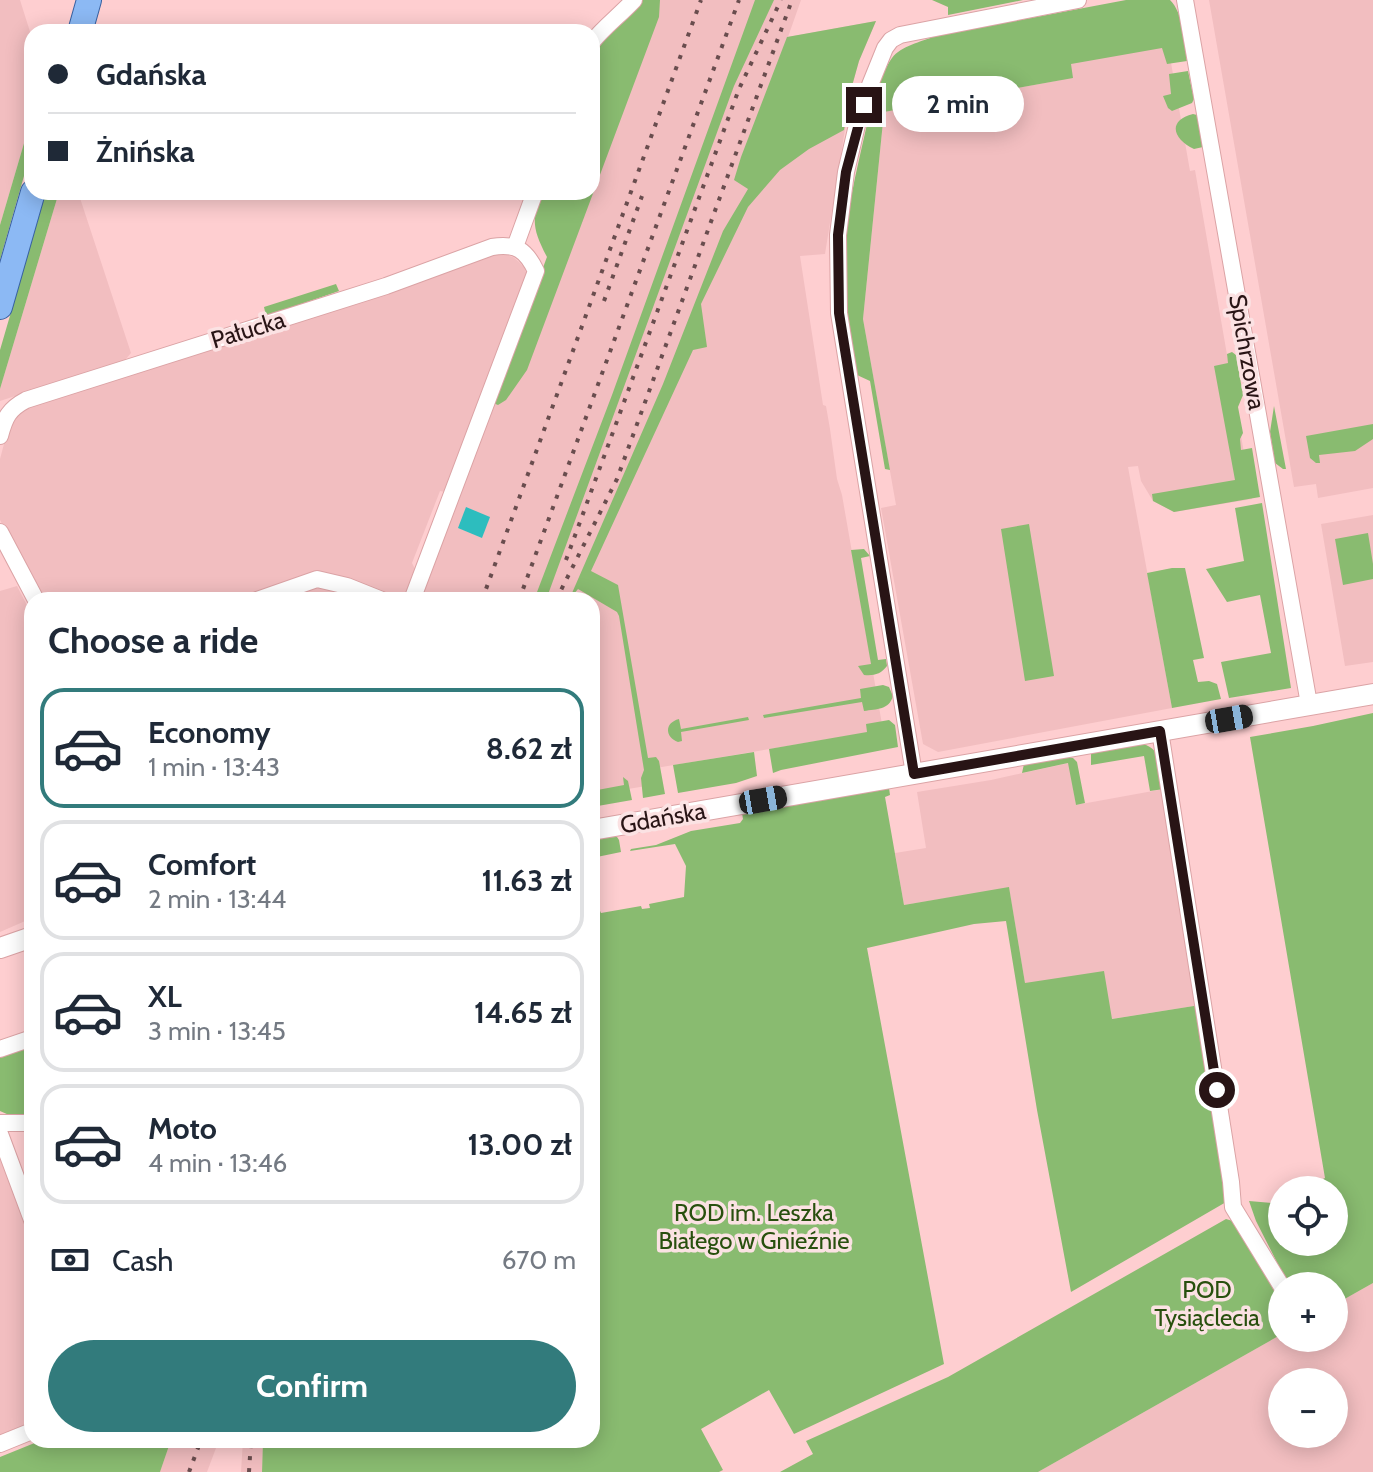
<!DOCTYPE html>
<meta charset="utf-8">
<style>
:root{--surface:#fff;--page:#f6f6f7;--text:#1f2937;--muted:#747a83;--line:#e0e1e3;--accent:#327b7c}
body{margin:0;font-family:Cabin,sans-serif;background:var(--page);color:var(--text);height:100vh;display:flex;flex-direction:column;font-size:30px;white-space:nowrap}
*{box-sizing:border-box;margin:0}
p{font-size:26px;color:var(--muted)}
.icon{flex:none;width:44px;height:44px;fill:none;stroke:currentColor;stroke-width:2;stroke-linecap:round;stroke-linejoin:round}
.map{position:relative;flex:1;overflow:hidden}
.drawer{position:absolute;left:24px;top:592px;width:576px;height:856px;display:flex;flex-direction:column;background:var(--surface);border-radius:24px;box-shadow:0 4px 20px #0003}
.drawer>*{flex:none}
.top-card{position:absolute;left:24px;top:24px;width:576px;height:176px;border-radius:24px;box-shadow:0 4px 20px #0003;display:grid;align-content:center;height:176px;padding:0 24px;background:var(--surface)}
.controls{position:absolute;left:1268px;top:1176px;display:grid;gap:16px}
.controls a{display:grid;place-items:center;width:80px;height:80px;border-radius:50%;background:var(--surface);box-shadow:0 4px 20px #0003;font-size:40px}
.end{position:absolute;width:36px;height:36px;margin:-18px;border:10px solid #281415;background:#fff;box-shadow:0 0 0 4px #fff}
.from{border-radius:50%}
.bubble{position:absolute;height:56px;border-radius:28px;background:var(--surface);box-shadow:0 4px 20px #0003;font-size:26px;font-weight:700;line-height:56px;text-align:center}
.car{position:absolute;width:24px;height:48px;margin:-24px -12px;border-radius:10px;box-shadow:0 0 6px 2px #0007;background:linear-gradient(#222 24%,#8ab4d8 0 40%,#222 0 76%,#8ab4d8 0 86%,#222 0)}
.top-card b{display:flex;align-items:center;gap:28px;height:76px;font-size:30px}
.top-card b+b{border-top:2px solid var(--line)}
.top-card i{width:20px;height:20px;background:var(--text)}
ul{padding:0;list-style:none}
li{display:flex;align-items:center;gap:24px;height:120px;margin:0 16px 12px;padding:0 8px;border:4px solid var(--line);border-radius:24px}
li div{flex:1}
li b{display:block;font-size:30px}
li em{font-style:normal;font-weight:700}
li.on{border-color:var(--accent)}
li>.icon{width:72px;height:72px;stroke-width:1.5}
h2{padding:0 24px;font-size:36px;line-height:96px}
.pay{display:flex;align-items:center;gap:20px;height:88px;padding:0 24px;font-size:30px}
.pay p{margin-inline-start:auto}
.cta{display:flex;gap:16px;margin-top:auto;padding:16px 24px}
.cta a{flex:1;height:92px;border-radius:48px;background:var(--accent);color:#fff;font-size:32px;font-weight:700;line-height:92px;text-align:center}
.map>svg:first-child{display:block}
</style>
<div class="map">
<svg width="1373" height="1472" viewBox="0 0 1373 1472">
<rect width="100%" height="100%" fill="#feced0"/>
<path fill="#f2bec0" fill-rule="evenodd" d="M 0,0 L 20,0 L 32,38 L 32,116 L 0,225 Z
M 654,0 L 801,0 L 788,37 L 876,21 L 859,61 L 852,86 L 825,254 L 800,256 L 823,405 L 826,406 L 830,429 L 837,479 L 842,495 L 883,730 L 650,769 L 652,785 L 592,795 L 592,600 L 421,600 L 549,251 L 592,192 Z
M 1209,0 L 1373,0 L 1373,488 L 1318,498 L 1316,484 L 1294,487 Z
M 1167,40 L 1190,171 L 1195,170 L 1252,499 L 1174,512 L 1153,501 L 1141,481 L 1138,466 L 1128,467 L 1172,708 L 938,752 L 923,744 L 881,508 L 896,505 L 863,319 L 884,112 L 1061,80 L 1059,60 Z
M 59,192 L 78,192 L 131,353 L 125,360 L 0,401 L 0,389 Z
M 500,253 L 513,257 L 519,262 L 525,268 L 527,277 L 445,492 L 440,491 L 412,563 L 416,571 L 405,600 L 42,600 L 0,520 L 0,459 L 9,425 L 13,418 L 25,408 L 486,254 Z
M 1373,515 L 1373,662 L 1345,666 L 1321,524 Z
M 17,586 L 32,615 L 32,918 L 0,932 L 0,591 Z
M 1069,763 L 1076,805 L 1164,789 L 1200,1005 L 1111,1019 L 1025,983 L 1009,888 L 904,905 L 895,853 L 926,848 L 917,792 L 991,780 Z
M 2,1154 L 32,1240 L 32,1423 L 0,1436 L 0,1155 Z
M 1373,1283 L 1373,1472 L 1038,1472 L 1282,1334 L 1282,1338 L 1334,1338 L 1334,1305 ZM 1282,1382 L 1334,1382 L 1334,1434 L 1282,1434 Z
M 171,1440 L 219,1440 L 207,1472 L 160,1472 Z
M 243,1440 L 263,1440 L 262,1472 L 241,1472 Z"/>
<path fill="#89bb70" d="M 641,0 L 660,0 L 659,17 L 527,370 L 506,400 L 498,405 L 493,403 L 547,257 C 533,230 531,220 541,192 L 592,192 L 592,58 L 602,43 Z
M 755,0 L 774,0 L 734,86 L 546,600 L 534,600 L 612,395 Z
M 932,0 L 1023,0 L 948,15 L 948,7 Z
M 1126,0 L 1170,0 C 1184,14 1184,42 1187,61 L 1167,64 L 1162,48 L 1071,64 L 1073,78 L 884,112 L 863,319 L 890,470 L 885,469 L 870,381 L 857,375 C 851,340 845,306 844,272 C 843,224 855,178 865,133 C 870,113 880,74 892,58 C 901,46 921,42 935,36 Z
M 876,21 L 859,61 L 852,86 L 844,130 L 809,149 L 780,170 L 748,207 L 701,304 L 707,347 L 693,350 L 591,571 L 618,585 L 648,758 L 656,757 L 659,761 L 665,794 L 643,798 L 641,778 L 644,770 L 619,616 L 617,612 L 578,589 L 569,600 L 663,384 L 723,231 L 748,189 L 734,180 L 741,157 L 787,37 Z
M 1188,71 L 1194,99 L 1192,103 L 1172,111 L 1168,108 L 1163,96 L 1171,94 L 1169,74 Z
M 1193,114 L 1197,115 C 1201,124 1204,138 1203,147 L 1194,149 C 1174,140 1166,121 1193,114 Z
M 32,116 L 32,148 L 0,260 L 0,225 Z
M 46,192 L 59,192 L 0,389 L 0,350 Z
M 336,284 L 339,291 L 266,316 L 264,307 Z
M 1232,352 L 1236,355 L 1243,395 L 1238,407 L 1243,433 L 1240,439 L 1241,450 L 1252,448 L 1260,497 L 1174,512 L 1153,501 L 1152,494 L 1235,480 L 1214,366 L 1228,363 L 1227,354 Z
M 1274,406 L 1286,469 L 1283,469 L 1275,463 L 1270,432 Z
M 1373,424 L 1373,439 L 1355,451 L 1319,455 L 1320,463 L 1316,463 L 1310,458 L 1306,436 Z
M 1262,503 L 1291,688 L 1229,698 L 1221,662 L 1271,653 L 1260,595 L 1227,602 L 1206,569 L 1244,561 L 1235,508 Z
M 1029,524 L 1054,676 L 1025,681 L 1001,529 Z
M 1368,533 L 1373,564 L 1373,579 L 1343,585 L 1335,539 Z
M 864,549 L 870,556 L 861,558 L 878,660 L 886,659 L 887,666 C 881,674 874,676 864,675 L 858,666 L 871,664 L 851,550 Z
M 1172,568 L 1185,568 L 1204,658 L 1193,660 L 1198,682 L 1209,681 L 1217,684 L 1221,699 L 1172,708 L 1147,573 Z
M 883,685 L 889,687 L 893,696 C 889,710 877,709 864,711 L 862,702 L 764,718 L 763,715 L 861,698 L 860,689 Z
M 1373,713 L 1373,1283 L 1334,1305 L 1334,1286 L 1289,1286 L 1256,1221 L 1249,1201 L 1272,1203 L 1282,1199 L 1282,1242 L 1334,1242 L 1334,1190 L 1300,1190 L 1325,1178 L 1250,737 L 1313,726 Z
M 748,717 L 749,720 L 681,732 L 682,741 L 678,742 C 665,737 664,723 679,719 L 681,729 Z
M 889,720 L 895,725 L 898,747 L 781,770 L 773,773 L 769,749 L 867,732 L 866,724 Z
M 1142,744 C 1163,748 1161,771 1164,789 L 1150,791 L 1144,756 L 1091,765 L 1091,752 Z
M 754,752 L 757,776 L 736,783 L 678,793 L 673,765 Z
M 1065,757 L 1073,758 L 1077,762 L 1085,803 L 1076,805 L 1068,763 L 1022,773 L 1024,764 Z
M 623,777 L 628,781 L 632,800 L 592,807 L 592,791 L 624,785 Z
M 889,788 L 890,795 L 885,797 L 904,905 L 1009,887 L 1025,983 L 1104,971 L 1112,1019 L 1200,1005 L 1233,1198 L 1071,1292 L 1037,1110 L 1006,921 L 974,924 L 867,948 L 944,1364 L 794,1434 L 769,1390 L 701,1429 L 723,1470 L 719,1472 L 262,1472 L 263,1440 L 592,1440 L 592,894 L 601,913 L 641,906 L 642,909 L 650,908 L 649,904 L 684,897 L 686,866 L 675,844 L 630,851 L 631,849 L 656,845 L 691,831 L 740,823 L 743,819 L 742,813 Z
M 617,837 L 619,840 L 621,852 L 592,858 L 592,838 Z
M 32,1044 L 32,1114 L 9,1115 L 0,1111 L 0,1056 Z
M 1226,1219 L 1236,1222 L 1246,1236 L 1282,1306 L 1282,1334 L 1038,1472 L 780,1472 L 813,1454 L 806,1441 L 948,1377 Z
M 42,1440 L 171,1440 L 160,1472 L 0,1472 L 0,1457 Z"/>
<path fill="#2dbdbe" d="M 466,507 L 490,517 L 482,538 L 458,528 Z"/>
<g fill="none" stroke-linecap="round" stroke-linejoin="round">
<g stroke="#dba3a5" stroke-width="18">
<path id="minor" d="M 1185,0 L 1309,704
M 592,42 C 604,27 620,15 634,0
M 515,247 L 535,192
M 0,436 C 5,417 9,409 26,400 L 386,286 L 492,247 C 516,243 526,250 536,271 L 412,600
M 0,532 L 36,600
M 257,600 L 317,579 L 347,586 L 382,600
M 1160,731 L 1231,1182 L 1233,1207 L 1282,1287
M 914,774 L 839,313 L 838,235 L 846,172 L 857,125 L 870,85 L 885,48 L 891,40 L 900,35 L 1078,0
M 0,1049 L 32,1038
M 0,1123 L 32,1123
M 0,1134 L 32,1220
M 0,1444 L 32,1431"/>
</g>
<g stroke="#dba3a5" stroke-width="22">
<path id="tertiary" d="M 592,830 L 1373,694
M 0,948 L 32,937"/>
</g>
<g stroke="#3761a1" stroke-width="26">
<path id="primary" d="M 80,32 L 89,0
M 0,307 L 33,192"/>
</g>
<use href="#minor" stroke="#fff" stroke-width="16"/>
<use href="#tertiary" stroke="#fff" stroke-width="20"/>
<use href="#primary" stroke="#8cb9f4" stroke-width="24"/>
<path stroke="#694d4e" stroke-width="4" stroke-dasharray="4 8" stroke-linecap="butt" d="M 604,301 L 642,196
M 566,560 L 739,89 L 781,0
M 482,600 L 701,0
M 519,600 L 739,0
M 556,600 L 617,479 L 792,0
M 189,1472 L 201,1440
M 249,1472 L 251,1440"/>
</g>
<g fill="none" stroke-linecap="round" stroke-linejoin="round">
<path stroke="#281415" stroke-width="10" d="M 864,105 L 846,172 L 838,235 L 839,313 L 914,774 L 1160,731 L 1217,1090"/>
</g>
<g text-anchor="middle" stroke-width="7" stroke-linejoin="round" paint-order="stroke">
<g font-size="24" fill="#281415" stroke="#fbe2e3">
<text transform="translate(248 330) rotate(-17)" y="8">Pałucka</text>
<text transform="translate(1247 352) rotate(80)" y="8">Spichrzowa</text>
<text transform="translate(663 818) rotate(-10)" y="8">Gdańska</text>
</g>
<g font-size="24" fill="#28500e" stroke="#fbe2e3">
<text x="754" y="1221">ROD im. Leszka<tspan x="754" dy="28">Białego w Gnieźnie</tspan></text>
<text x="1207" y="1298">POD<tspan x="1207" dy="28">Tysiąclecia</tspan></text>
</g>
</g>
</svg>
<div class="controls">
<a><svg class="icon" aria-label="locate" viewBox="0 0 24 24"><circle cx="12" cy="12" r="6"/><path d="M12 2v4M12 18v4M2 12h4M18 12h4"/></svg></a>
<a>+</a>
<a>−</a>
</div>
<i class="end from" style="left:1217px;top:1090px"></i>
<i class="end" style="left:864px;top:105px"></i>
<div class="bubble" style="left:892px;top:76px;width:132px">2 min</div>
<i class="car" style="left:1229px;top:719px;rotate:80deg"></i>
<i class="car" style="left:763px;top:800px;rotate:80deg"></i>
<div class="top-card">
<b><i class="from"></i>Gdańska</b>
<b><i></i>Żnińska</b>
</div>
<section class="drawer">
<h2>Choose a ride</h2>
<ul>
<li class="on"><svg class="icon" aria-label="car" viewBox="0 0 24 24"><path d="M5 17H2v-5l4-1 3-4h7l3 4 3 1v5h-3M9 17h6M6 11h13"/><circle cx="7" cy="17" r="2"/><circle cx="17" cy="17" r="2"/></svg><div><b>Economy</b><p>1 min · 13:43</p></div><em>8.62 zł</em></li>
<li><svg class="icon" aria-label="car" viewBox="0 0 24 24"><path d="M5 17H2v-5l4-1 3-4h7l3 4 3 1v5h-3M9 17h6M6 11h13"/><circle cx="7" cy="17" r="2"/><circle cx="17" cy="17" r="2"/></svg><div><b>Comfort</b><p>2 min · 13:44</p></div><em>11.63 zł</em></li>
<li><svg class="icon" aria-label="car" viewBox="0 0 24 24"><path d="M5 17H2v-5l4-1 3-4h7l3 4 3 1v5h-3M9 17h6M6 11h13"/><circle cx="7" cy="17" r="2"/><circle cx="17" cy="17" r="2"/></svg><div><b>XL</b><p>3 min · 13:45</p></div><em>14.65 zł</em></li>
<li><svg class="icon" aria-label="car" viewBox="0 0 24 24"><path d="M5 17H2v-5l4-1 3-4h7l3 4 3 1v5h-3M9 17h6M6 11h13"/><circle cx="7" cy="17" r="2"/><circle cx="17" cy="17" r="2"/></svg><div><b>Moto</b><p>4 min · 13:46</p></div><em>13.00 zł</em></li>
</ul>
<div class="pay"><svg class="icon" aria-label="cash" viewBox="0 0 24 24"><path d="M3 7h18v10H3z"/><circle cx="12" cy="12" r="2"/></svg>Cash<p>670 m</p></div>
<div class="cta"><a>Confirm</a></div>
</section>
</div>
